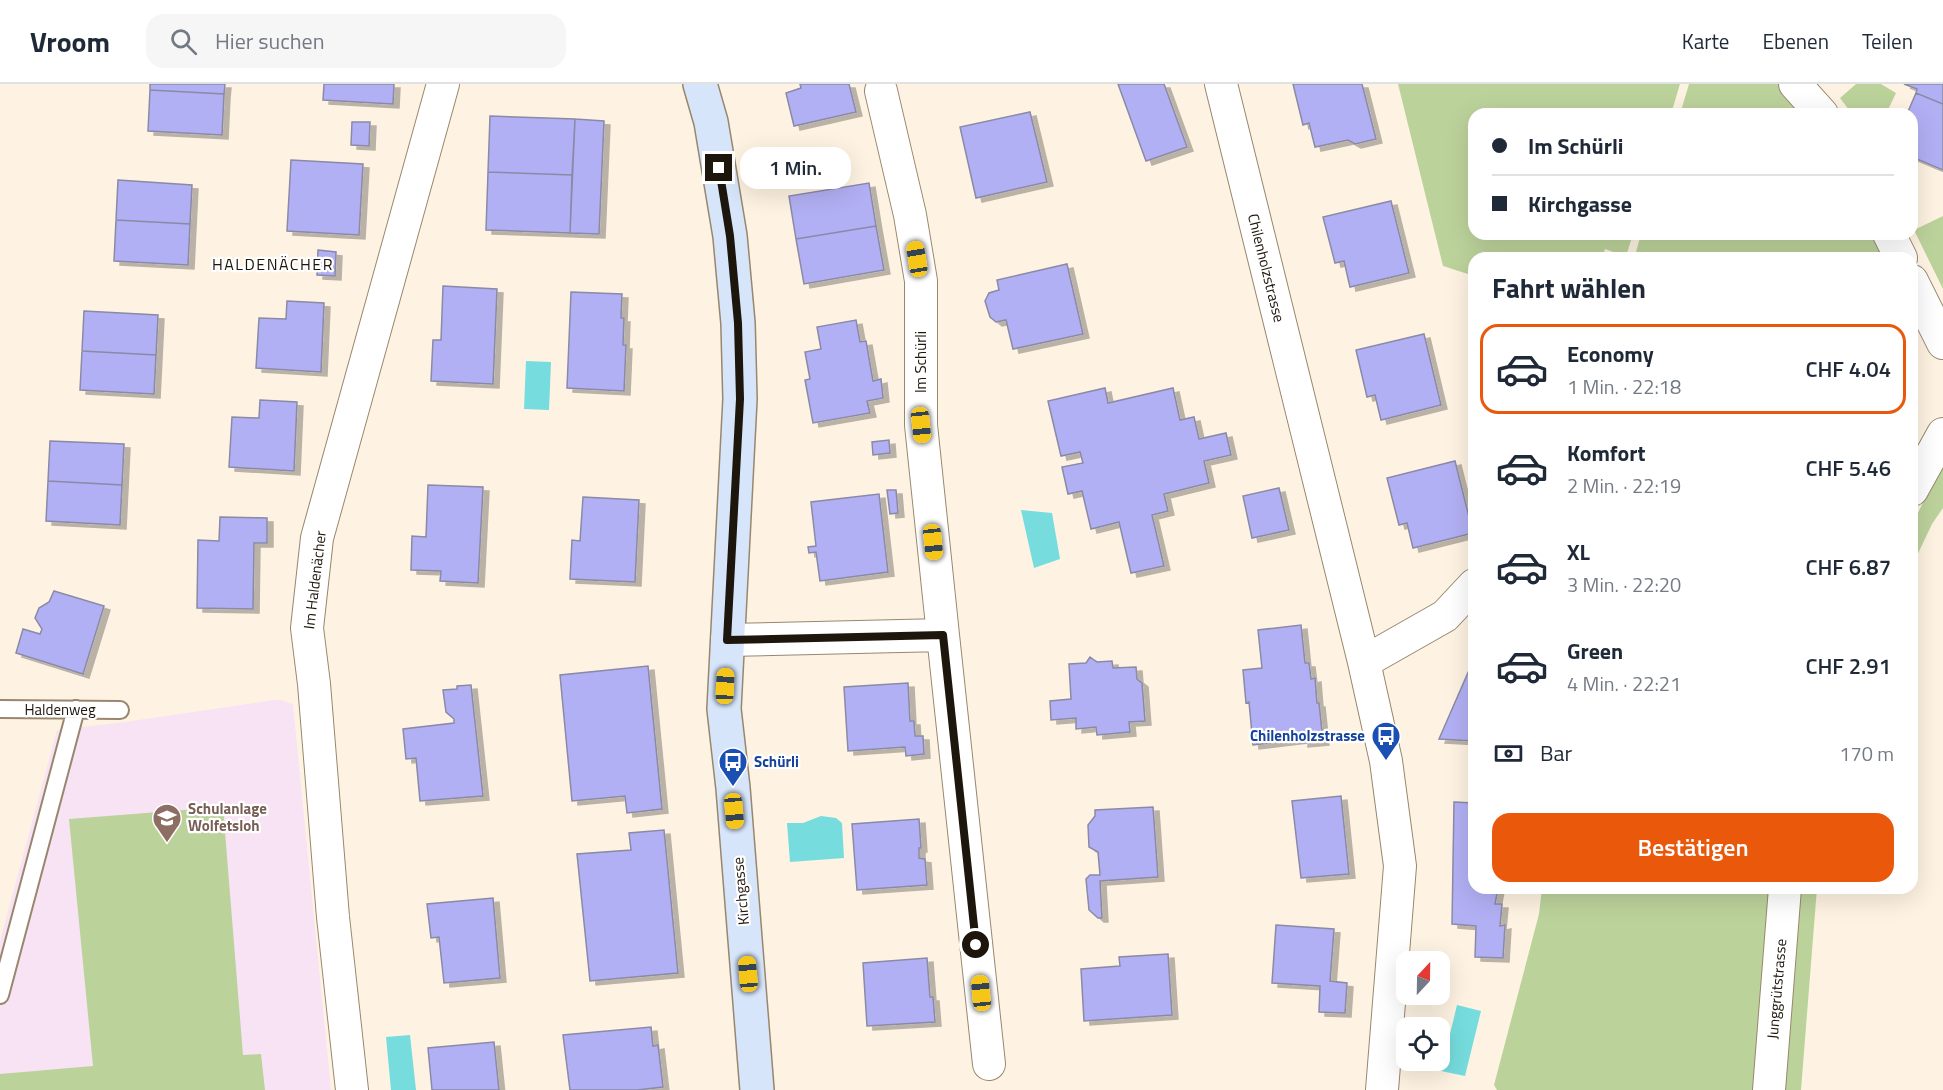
<!DOCTYPE html>
<html lang="de">
<meta charset="utf-8">
<style>
:root{--surface:#fff;--page:#f6f6f7;--text:#1f2937;--muted:#747a83;--line:#e0e1e3;--accent:#ea580c}
body{margin:0;font-family:"Titillium Web",sans-serif;background:var(--page);color:var(--text);height:100vh;display:flex;flex-direction:column;font-size:22px;white-space:nowrap}
*{box-sizing:border-box;margin:0}
p{font-size:20px;color:var(--muted)}
.icon{flex:none;width:33px;height:33px;fill:none;stroke:currentColor;stroke-width:2;stroke-linecap:round;stroke-linejoin:round}
.map{position:relative;flex:1;overflow:hidden}
.drawer{position:absolute;left:1468px;top:168px;width:450px;height:642px;display:flex;flex-direction:column;background:var(--surface);border-radius:18px;box-shadow:0 6px 24px #0002}
.drawer>*{flex:none}
.banner{position:absolute;left:1468px;top:24px;width:450px;height:132px;border-radius:18px;box-shadow:0 6px 24px #0002;display:grid;align-content:center;height:132px;padding:0 24px;background:var(--surface)}
.needle{width:39px;rotate:22deg}
.buttons{position:absolute;left:1396px;top:867px;display:grid;gap:12px}
.buttons a{display:grid;place-items:center;width:54px;height:54px;border-radius:12px;background:var(--surface);box-shadow:0 6px 24px #0002;font-size:30px}
.end{position:absolute;width:27px;height:27px;margin:-14px;border:8px solid #1d160c;background:#fff;box-shadow:0 0 0 3px #fff}
.from{border-radius:50%}
.bubble{position:absolute;height:42px;border-radius:18px;background:var(--surface);box-shadow:0 6px 24px #0002;font-size:20px;font-weight:600;line-height:42px;text-align:center}
.car{position:absolute;width:18px;height:36px;margin:-18px -9px;border-radius:8px;box-shadow:0 0 4px 2px #0007;background:linear-gradient(#f5c518 24%,#345 0 40%,#f5c518 0 76%,#345 0 86%,#f5c518 0)}
.banner b{display:flex;align-items:center;gap:21px;height:57px;font-size:22px}
.banner b+b{border-top:2px solid var(--line)}
.banner i{width:15px;height:15px;background:var(--text)}
ul{padding:0;list-style:none}
li{display:flex;align-items:center;gap:18px;height:90px;margin:0 12px 9px;padding:0 12px;border:3px solid transparent;border-radius:18px}
li div{flex:1}
li b{display:block;font-size:22px}
li em{font-style:normal;font-weight:600}
li.current{border-color:var(--accent)}
li>.icon{width:54px;height:54px;stroke-width:1.5}
h2{padding:0 24px;font-size:27px;line-height:72px}
.pay{display:flex;align-items:center;gap:15px;height:66px;padding:0 24px;font-size:22px}
.pay p{margin-inline-start:auto}
.button{display:flex;gap:12px;margin-top:auto;padding:12px 24px}
.button a{flex:1;height:69px;border-radius:18px;background:var(--accent);color:#fff;font-size:24px;font-weight:600;line-height:69px;text-align:center}
header{display:flex;align-items:center;gap:36px;box-sizing:border-box;height:84px;padding:0 30px;background:var(--surface);border-bottom:2px solid var(--line)}
header strong{font-size:28px}
nav{display:flex;gap:33px;margin-inline-start:auto;font-size:21px}
.search{width:420px;height:54px;background:var(--page);display:flex;align-items:center;gap:15px;box-sizing:border-box;padding:0 21px;border-radius:18px;color:var(--muted);font-size:22px}
.map>svg:first-child{display:block}
</style>
<header>
<strong>Vroom</strong>
<div class="search"><svg class="icon" aria-label="search" viewBox="0 0 24 24"><circle cx="10" cy="10" r="6"/><path d="M15 15l6 6"/></svg>Hier suchen</div>
<nav><a>Karte</a><a>Ebenen</a><a>Teilen</a></nav>
</header>
<div class="map">
<svg width="1943" height="1006" viewBox="0 0 1943 1006">
<defs>
<filter id="shadow"><feDropShadow dx="6" dy="4" stdDeviation="0" flood-color="#0004"/></filter>
</defs>
<rect width="100%" height="100%" fill="#fef3e2"/>
<path fill="#f7e3f3" d="M 274,616 L 282,616 L 293,620 L 331,1006 L 0,1006 L 0,857 L 57,646 L 125,638 Z"/>
<path fill="#bcd29b" d="M 1398,0 L 1680,0 L 1671,30 L 1474,30 L 1474,150 L 1633,150 L 1627,169 L 1624,172 L 1605,165 L 1602,174 L 1474,174 L 1474,192 L 1443,182 Z
M 1689,0 L 1783,0 L 1811,30 L 1680,30 Z
M 1856,0 L 1881,0 L 1896,9 L 1886,30 L 1852,30 L 1840,14 Z
M 1943,132 L 1943,205 L 1914,146 Z
M 1641,150 L 1879,150 L 1891,174 L 1637,174 L 1636,168 Z
M 1943,378 L 1943,424 L 1932,440 L 1913,480 L 1913,439 Z
M 223,723 L 243,971 L 261,970 L 265,1006 L 0,1006 L 0,990 L 93,982 L 69,735 Z
M 1542,804 L 1771,804 L 1756,1006 L 1497,1006 L 1494,1001 L 1539,830 Z
M 1800,804 L 1817,804 L 1801,1006 L 1785,1006 Z"/>
<path fill="#76dcdd" d="M 526,277 L 551,278 L 549,326 L 524,325 Z
M 1021,426 L 1052,429 L 1060,475 L 1034,484 Z
M 821,732 L 836,734 L 842,739 L 844,774 L 790,778 L 787,739 L 803,739 Z
M 1457,921 L 1481,927 L 1465,992 L 1441,987 Z
M 410,951 L 416,1006 L 391,1006 L 386,953 Z"/>
<path fill="#b2b0f4" stroke="#8a8aa6" stroke-width="1.5" filter="url(#shadow)" d="M 150,0 L 225,0 L 224,10 L 150,6 Z
M 324,0 L 394,0 L 393,20 L 323,16 Z
M 800,0 L 849,0 L 856,28 L 794,42 L 786,9 L 801,4 Z
M 1118,0 L 1164,0 L 1187,63 L 1146,77 Z
M 1293,0 L 1362,0 L 1376,55 L 1355,60 L 1348,56 L 1315,63 L 1309,39 L 1303,41 Z
M 1904,0 L 1943,0 L 1943,20 L 1916,9 L 1917,5 Z
M 150,6 L 224,10 L 222,51 L 148,47 Z
M 1916,9 L 1943,20 L 1943,86 L 1912,73 L 1912,30 L 1907,30 Z
M 1030,28 L 1047,98 L 976,114 L 960,43 Z
M 490,32 L 575,35 L 572,91 L 488,88 Z
M 575,35 L 604,37 L 599,150 L 570,149 Z
M 352,38 L 370,38 L 369,62 L 351,61 Z
M 291,76 L 363,80 L 359,151 L 287,147 Z
M 488,88 L 572,91 L 570,149 L 486,146 Z
M 118,96 L 192,101 L 190,140 L 116,136 Z
M 869,99 L 876,142 L 796,155 L 789,112 Z
M 1391,117 L 1409,189 L 1350,203 L 1344,177 L 1335,179 L 1323,133 Z
M 116,136 L 190,140 L 188,181 L 114,177 Z
M 876,142 L 884,186 L 804,200 L 796,155 Z
M 318,166 L 336,168 L 335,192 L 317,191 Z
M 1067,180 L 1083,250 L 1013,265 L 1006,236 L 996,238 L 990,233 L 985,217 L 989,209 L 999,206 L 997,196 Z
M 443,202 L 497,205 L 493,300 L 431,297 L 433,256 L 441,256 Z
M 571,208 L 622,210 L 621,234 L 624,234 L 623,261 L 626,261 L 624,307 L 567,304 Z
M 287,217 L 324,219 L 321,288 L 256,284 L 259,234 L 286,235 Z
M 84,227 L 158,231 L 156,271 L 82,267 Z
M 856,236 L 860,258 L 866,257 L 873,297 L 881,295 L 883,314 L 867,317 L 870,329 L 813,339 L 805,296 L 810,295 L 805,268 L 821,265 L 817,243 Z
M 1424,250 L 1441,321 L 1381,336 L 1375,311 L 1367,313 L 1356,266 Z
M 82,267 L 156,271 L 154,310 L 80,306 Z
M 1105,304 L 1108,319 L 1173,304 L 1180,336 L 1194,333 L 1199,355 L 1226,349 L 1231,371 L 1204,377 L 1209,399 L 1164,410 L 1168,427 L 1152,431 L 1164,482 L 1131,489 L 1119,438 L 1091,445 L 1082,407 L 1068,410 L 1062,383 L 1083,379 L 1080,368 L 1061,372 L 1048,317 Z
M 260,316 L 297,318 L 294,387 L 229,383 L 232,333 L 259,334 Z
M 889,356 L 890,369 L 873,371 L 872,358 Z
M 50,357 L 124,360 L 122,401 L 48,397 Z
M 1455,377 L 1473,449 L 1413,464 L 1407,439 L 1399,441 L 1387,394 Z
M 48,397 L 122,401 L 120,441 L 46,437 Z
M 428,401 L 483,403 L 478,499 L 440,497 L 441,487 L 411,486 L 412,452 L 426,453 Z
M 1279,404 L 1289,446 L 1252,454 L 1243,412 Z
M 887,406 L 896,406 L 898,429 L 890,430 Z
M 879,410 L 888,488 L 820,497 L 816,468 L 809,469 L 808,463 L 816,462 L 811,418 Z
M 583,413 L 639,416 L 635,498 L 570,495 L 572,456 L 580,457 Z
M 220,433 L 267,434 L 267,459 L 254,459 L 253,525 L 197,524 L 198,456 L 219,457 Z
M 54,507 L 104,522 L 83,590 L 16,569 L 23,545 L 40,550 L 42,545 L 35,534 L 39,524 L 49,518 Z
M 1301,541 L 1305,579 L 1309,579 L 1311,595 L 1315,594 L 1317,619 L 1319,619 L 1323,657 L 1302,659 L 1302,655 L 1253,661 L 1249,618 L 1246,619 L 1243,586 L 1262,584 L 1258,546 Z
M 1090,573 L 1097,578 L 1112,577 L 1113,584 L 1136,583 L 1137,595 L 1142,599 L 1145,637 L 1129,638 L 1130,648 L 1097,651 L 1096,643 L 1076,645 L 1076,634 L 1051,636 L 1050,617 L 1071,615 L 1069,580 L 1086,579 Z
M 648,582 L 662,725 L 627,729 L 625,712 L 572,717 L 560,591 Z
M 1470,584 L 1474,586 L 1474,657 L 1439,655 Z
M 908,599 L 910,637 L 914,637 L 915,652 L 923,652 L 924,670 L 906,672 L 905,663 L 848,667 L 844,603 Z
M 471,601 L 483,712 L 420,717 L 416,674 L 406,675 L 403,645 L 454,639 L 454,635 L 446,628 L 443,606 L 457,605 L 457,602 Z
M 1341,712 L 1349,790 L 1301,794 L 1292,717 Z
M 1454,718 L 1474,719 L 1474,804 L 1498,804 L 1495,820 L 1502,820 L 1500,842 L 1505,841 L 1503,874 L 1475,873 L 1476,842 L 1452,840 Z
M 1153,723 L 1158,793 L 1100,797 L 1102,834 L 1098,834 L 1089,826 L 1086,795 L 1090,791 L 1100,791 L 1098,768 L 1089,763 L 1088,741 L 1095,732 L 1095,726 Z
M 919,735 L 921,764 L 919,764 L 919,774 L 925,775 L 927,801 L 857,806 L 852,740 Z
M 664,746 L 678,889 L 590,897 L 577,770 L 631,766 L 629,749 Z
M 493,814 L 500,894 L 444,899 L 439,853 L 431,854 L 427,820 Z
M 1276,841 L 1334,845 L 1330,897 L 1347,899 L 1345,929 L 1319,928 L 1320,902 L 1272,899 Z
M 1168,870 L 1172,931 L 1084,937 L 1081,885 L 1120,882 L 1119,873 Z
M 927,874 L 930,913 L 933,913 L 935,938 L 867,942 L 863,879 Z
M 651,943 L 653,962 L 658,961 L 663,1003 L 637,1006 L 570,1006 L 563,951 Z
M 494,958 L 499,1006 L 432,1006 L 428,964 Z"/>
<g fill="none" stroke-linecap="round" stroke-linejoin="round">
<g stroke="#98876e" stroke-width="20">
<path id="lane" d="M 0,625 L 120,626
M 0,911 L 76,625"/>
</g>
<g stroke="#98876e" stroke-width="34">
<path id="street" d="M 1221,0 L 1364,578 L 1386,677 L 1400,782 L 1382,1006
M 1795,0 L 1822,30
M 881,7 L 910,131 L 921,197 L 921,341 L 943,551
M 1889,150 L 1901,174
M 1912,197 L 1943,259
M 1912,406 L 1943,350
M 727,556 L 943,551 L 989,980
M 1364,578 L 1445,532 L 1474,501
M 352,1006 L 333,833 L 314,600 L 307,544 L 317,454 L 443,0
M 1769,1006 L 1785,804"/>
</g>
<g stroke="#98876e" stroke-width="36">
<path id="secondary" d="M 700,0 L 711,38 L 730,152 L 738,239 L 740,315 L 724,625 L 733,704 L 757,1006"/>
</g>
<use href="#lane" stroke="#fff" stroke-width="16"/>
<use href="#street" stroke="#fff" stroke-width="32"/>
<use href="#secondary" stroke="#d6e5fa" stroke-width="33"/>
</g>
<g fill="none" stroke-linecap="round" stroke-linejoin="round">
<path stroke="#1d160c" stroke-width="8" d="M 719,84 L 730,152 L 738,239 L 740,315 L 727,556 L 943,551 L 976,861"/>
</g>
<defs>
<g id="bus-pin" transform="scale(1.5)"><path d="M0 17L-7.5 6A9.5 9.5 0 1 1 7.5 6Z" fill="#1a4fb4" stroke="#fff"/><path d="M-5-6H5V4H4V6H2V4H-2V6H-4V4H-5ZM-3.5-4V0h7V-4ZM-3.5 1.2v1.5H-2V1.2ZM2 1.2v1.5H3.5V1.2Z" fill="#fff"/></g>
<g id="school-pin" transform="scale(1.5)"><path d="M0 17L-7.5 6A9.5 9.5 0 1 1 7.5 6Z" fill="#8d6e63" stroke="#fff"/><path d="M0-5L7-2L0 1L-7-2ZM-4 1L0 2.5L4 1V4Q0 6-4 4Z" fill="#fff"/></g>
</defs>
<g fill-rule="evenodd">
<use href="#bus-pin" x="1386" y="652"/>
<use href="#bus-pin" x="733" y="678"/>
<use href="#school-pin" x="167" y="734"/>
</g>
<g text-anchor="middle" stroke-width="4.5" stroke-linejoin="round" paint-order="stroke">
<g font-size="15" fill="#1d160c" stroke="#fff">
<text transform="translate(1266 184) rotate(76)" y="5">Chilenholzstrasse</text>
<text transform="translate(921 278) rotate(-90)" y="5">Im Schürli</text>
<text transform="translate(315 496) rotate(-83)" y="5">Im Haldenächer</text>
<text x="60" y="631">Haldenweg</text>
<text transform="translate(741 807) rotate(-95)" y="5">Kirchgasse</text>
<text transform="translate(1777 905) rotate(-85)" y="5">Junggrütstrasse</text>
</g>
<g font-size="15" font-weight="bold" fill="#164399" stroke="#fff" text-anchor="end">
<text x="1365" y="657">Chilenholzstrasse</text>
<text x="754" y="683" text-anchor="start">Schürli</text>
</g>
<g font-size="15" font-weight="bold" fill="#785e54" stroke="#fff" text-anchor="start">
<text x="188" y="730">Schulanlage<tspan x="188" dy="17">Wolfetsloh</tspan></text>
</g>
<g font-size="16" letter-spacing="1.5" fill="#1d160c" stroke="#fff">
<text x="273" y="186">HALDENÄCHER</text>
</g>
</g>
</svg>
<div class="buttons">
<a><svg class="needle" viewBox="-14 -14 28 28"><path d="M0-13l5 13h-10z" fill="#e53935"/><path d="M0 13l5-13h-10z" fill="#747a83"/></svg></a>
<a><svg class="icon" aria-label="locate" viewBox="0 0 24 24"><circle cx="12" cy="12" r="6"/><path d="M12 2v4M12 18v4M2 12h4M18 12h4"/></svg></a>
</div>
<i class="end from" style="left:976px;top:861px"></i>
<i class="end" style="left:719px;top:84px"></i>
<div class="bubble" style="left:740px;top:63px;width:111px">1 Min.</div>
<i class="car" style="left:917px;top:175px;rotate:351deg"></i>
<i class="car" style="left:921px;top:341px;rotate:174deg"></i>
<i class="car" style="left:933px;top:458px;rotate:174deg"></i>
<i class="car" style="left:725px;top:602px;rotate:3deg"></i>
<i class="car" style="left:734px;top:727px;rotate:175deg"></i>
<i class="car" style="left:748px;top:890px;rotate:355deg"></i>
<i class="car" style="left:981px;top:909px;rotate:354deg"></i>
<div class="banner">
<b><i class="from"></i>Im Schürli</b>
<b><i></i>Kirchgasse</b>
</div>
<section class="drawer">
<h2>Fahrt wählen</h2>
<ul>
<li class="current"><svg class="icon" aria-label="car" viewBox="0 0 24 24"><path d="M5 17H2v-5l4-1 3-4h7l3 4 3 1v5h-3M9 17h6M6 11h13"/><circle cx="7" cy="17" r="2"/><circle cx="17" cy="17" r="2"/></svg><div><b>Economy</b><p>1 Min. · 22:18</p></div><em>CHF 4.04</em></li>
<li><svg class="icon" aria-label="car" viewBox="0 0 24 24"><path d="M5 17H2v-5l4-1 3-4h7l3 4 3 1v5h-3M9 17h6M6 11h13"/><circle cx="7" cy="17" r="2"/><circle cx="17" cy="17" r="2"/></svg><div><b>Komfort</b><p>2 Min. · 22:19</p></div><em>CHF 5.46</em></li>
<li><svg class="icon" aria-label="car" viewBox="0 0 24 24"><path d="M5 17H2v-5l4-1 3-4h7l3 4 3 1v5h-3M9 17h6M6 11h13"/><circle cx="7" cy="17" r="2"/><circle cx="17" cy="17" r="2"/></svg><div><b>XL</b><p>3 Min. · 22:20</p></div><em>CHF 6.87</em></li>
<li><svg class="icon" aria-label="car" viewBox="0 0 24 24"><path d="M5 17H2v-5l4-1 3-4h7l3 4 3 1v5h-3M9 17h6M6 11h13"/><circle cx="7" cy="17" r="2"/><circle cx="17" cy="17" r="2"/></svg><div><b>Green</b><p>4 Min. · 22:21</p></div><em>CHF 2.91</em></li>
</ul>
<div class="pay"><svg class="icon" aria-label="cash" viewBox="0 0 24 24"><path d="M3 7h18v10H3z"/><circle cx="12" cy="12" r="2"/></svg>Bar<p>170 m</p></div>
<div class="button"><a>Bestätigen</a></div>
</section>
</div>
